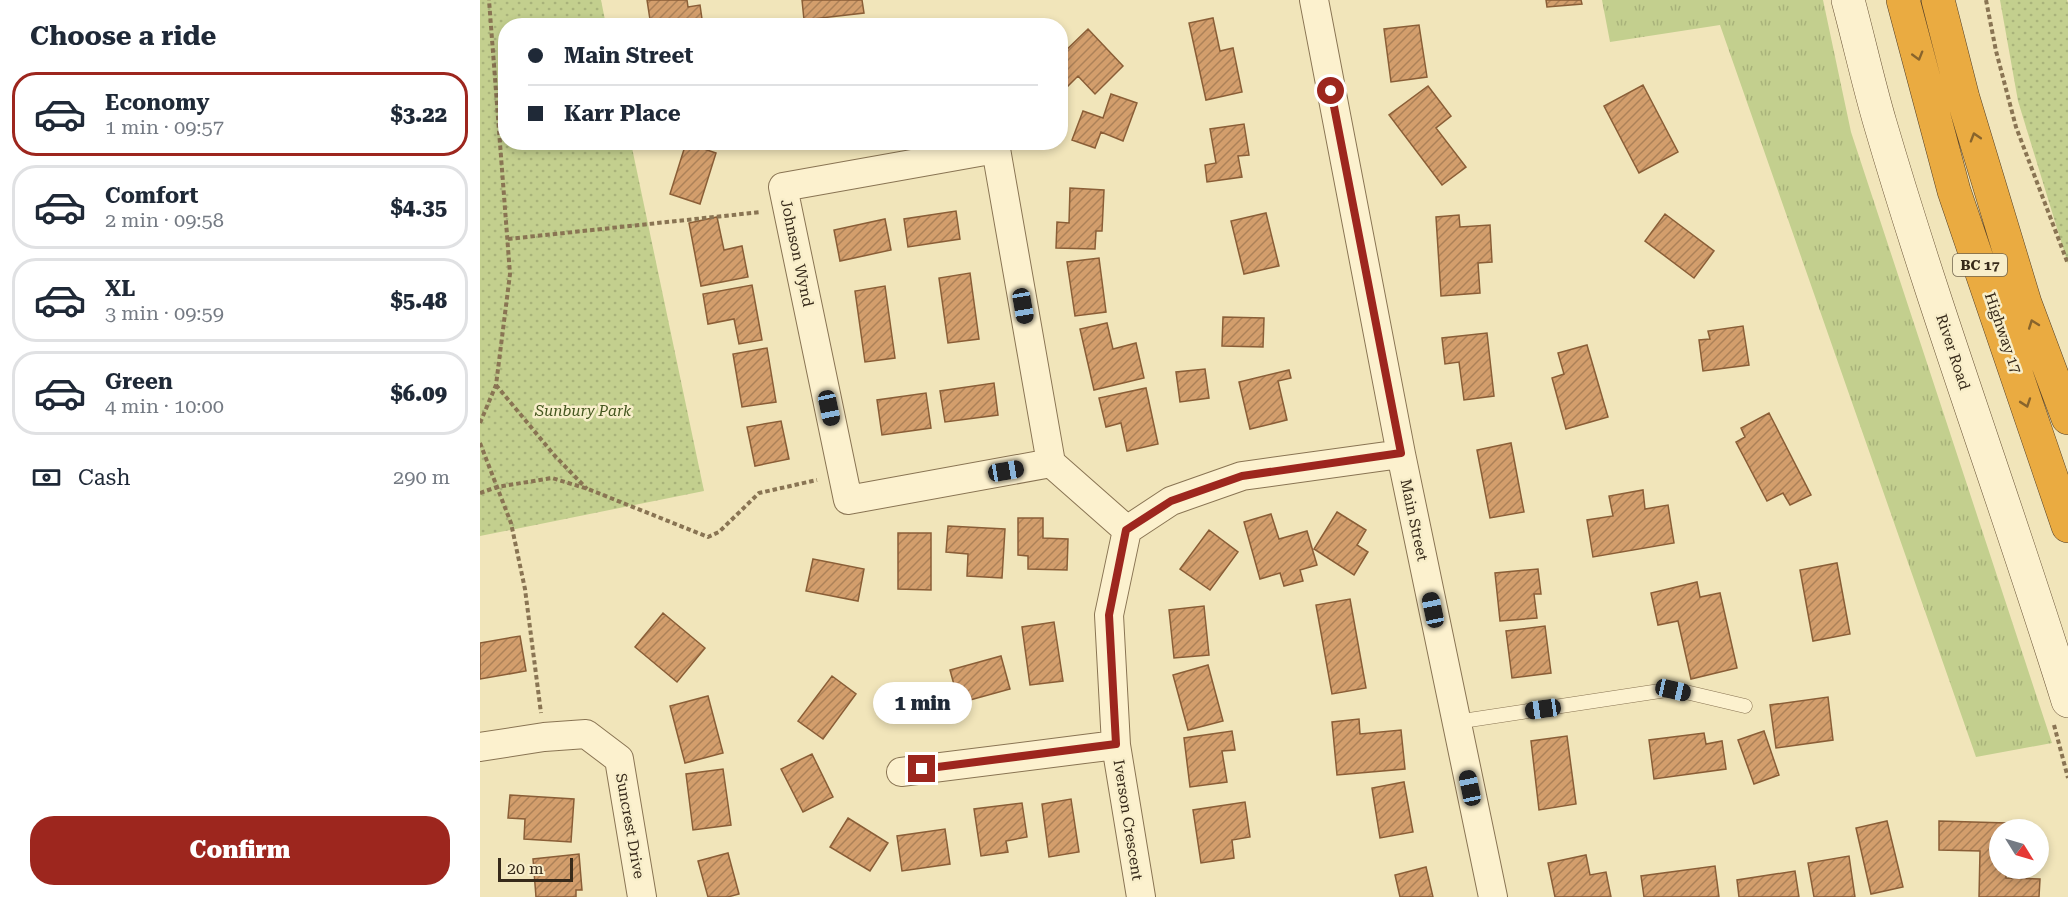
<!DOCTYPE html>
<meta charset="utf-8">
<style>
:root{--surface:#fff;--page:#f6f6f7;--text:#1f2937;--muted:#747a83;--line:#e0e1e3;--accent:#9d261e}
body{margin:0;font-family:"Roboto Serif",serif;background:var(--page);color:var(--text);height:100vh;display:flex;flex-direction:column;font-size:22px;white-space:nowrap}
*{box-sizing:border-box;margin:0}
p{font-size:20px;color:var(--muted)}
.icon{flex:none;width:33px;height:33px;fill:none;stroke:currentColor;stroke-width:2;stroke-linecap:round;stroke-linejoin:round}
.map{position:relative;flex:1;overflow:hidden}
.panel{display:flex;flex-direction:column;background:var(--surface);width:480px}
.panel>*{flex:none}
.hud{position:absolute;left:18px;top:18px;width:570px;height:132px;border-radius:24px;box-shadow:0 3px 9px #0003;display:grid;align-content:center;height:132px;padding:0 30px;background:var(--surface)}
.needle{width:39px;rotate:127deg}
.fabs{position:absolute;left:1509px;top:819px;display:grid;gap:12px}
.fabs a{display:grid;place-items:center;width:60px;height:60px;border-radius:50%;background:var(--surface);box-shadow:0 3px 9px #0003;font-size:30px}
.scale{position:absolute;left:18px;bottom:15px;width:75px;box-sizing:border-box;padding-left:6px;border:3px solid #372a1a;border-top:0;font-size:16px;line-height:21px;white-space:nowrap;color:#372a1a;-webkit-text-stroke:4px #f8eeca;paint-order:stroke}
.end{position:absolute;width:27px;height:27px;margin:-14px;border:8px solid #9d261e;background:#fff;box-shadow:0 0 0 3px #fff}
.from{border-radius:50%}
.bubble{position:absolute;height:42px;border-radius:21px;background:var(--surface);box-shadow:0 3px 9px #0003;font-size:20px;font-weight:800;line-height:42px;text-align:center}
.car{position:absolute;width:18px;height:36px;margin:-18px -9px;border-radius:8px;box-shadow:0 0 4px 2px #0007;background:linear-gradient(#222 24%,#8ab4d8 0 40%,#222 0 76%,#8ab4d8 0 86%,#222 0)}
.hud b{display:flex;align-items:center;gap:21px;height:57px;font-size:22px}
.hud b+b{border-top:2px solid var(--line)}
.hud i{width:15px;height:15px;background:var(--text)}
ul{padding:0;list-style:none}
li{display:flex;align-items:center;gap:18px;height:84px;margin:0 12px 9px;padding:0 18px;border:3px solid var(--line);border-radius:24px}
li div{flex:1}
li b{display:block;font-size:22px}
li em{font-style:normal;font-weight:800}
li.on{border-color:var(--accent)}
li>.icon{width:54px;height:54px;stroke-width:1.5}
h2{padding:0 30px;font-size:27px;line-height:72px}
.pay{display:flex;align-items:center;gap:15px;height:66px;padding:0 30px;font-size:22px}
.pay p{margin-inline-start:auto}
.button{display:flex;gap:12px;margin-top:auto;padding:12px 30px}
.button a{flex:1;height:69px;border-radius:24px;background:var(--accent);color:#fff;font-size:24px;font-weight:800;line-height:69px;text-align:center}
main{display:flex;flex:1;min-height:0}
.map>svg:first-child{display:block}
</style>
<main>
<section class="panel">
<h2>Choose a ride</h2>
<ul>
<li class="on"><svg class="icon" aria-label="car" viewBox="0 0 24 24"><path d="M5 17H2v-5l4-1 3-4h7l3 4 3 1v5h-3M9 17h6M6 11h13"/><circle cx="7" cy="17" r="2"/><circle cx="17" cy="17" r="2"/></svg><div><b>Economy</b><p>1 min · 09:57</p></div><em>$3.22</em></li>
<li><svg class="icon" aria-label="car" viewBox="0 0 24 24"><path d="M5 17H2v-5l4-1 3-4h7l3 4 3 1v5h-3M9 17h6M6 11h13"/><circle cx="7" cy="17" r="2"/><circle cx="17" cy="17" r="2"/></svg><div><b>Comfort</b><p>2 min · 09:58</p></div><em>$4.35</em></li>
<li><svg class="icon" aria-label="car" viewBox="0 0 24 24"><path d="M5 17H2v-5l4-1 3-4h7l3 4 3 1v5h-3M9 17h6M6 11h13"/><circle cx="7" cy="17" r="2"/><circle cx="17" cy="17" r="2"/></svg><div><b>XL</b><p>3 min · 09:59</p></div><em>$5.48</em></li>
<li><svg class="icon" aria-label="car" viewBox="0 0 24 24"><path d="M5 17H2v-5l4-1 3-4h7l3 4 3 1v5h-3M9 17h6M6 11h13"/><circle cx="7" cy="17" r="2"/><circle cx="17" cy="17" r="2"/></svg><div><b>Green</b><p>4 min · 10:00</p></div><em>$6.09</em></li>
</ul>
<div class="pay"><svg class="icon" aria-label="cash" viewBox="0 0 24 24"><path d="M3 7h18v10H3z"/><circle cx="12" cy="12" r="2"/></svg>Cash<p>290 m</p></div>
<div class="button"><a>Confirm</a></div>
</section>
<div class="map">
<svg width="1588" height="897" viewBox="0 0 1588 897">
<defs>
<pattern id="grass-tufts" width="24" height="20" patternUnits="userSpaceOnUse" patternTransform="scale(1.5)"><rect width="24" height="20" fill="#c3cf8e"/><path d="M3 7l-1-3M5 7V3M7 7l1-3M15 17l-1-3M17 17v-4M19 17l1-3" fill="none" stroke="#a8b27a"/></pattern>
<pattern id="park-dots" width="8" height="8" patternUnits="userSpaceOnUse" patternTransform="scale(1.5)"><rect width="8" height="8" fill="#c3cf8e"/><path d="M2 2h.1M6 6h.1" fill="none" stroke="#a8b27a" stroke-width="1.8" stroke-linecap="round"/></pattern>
<pattern id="building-hatch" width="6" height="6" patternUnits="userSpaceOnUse" patternTransform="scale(1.5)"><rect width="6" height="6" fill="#d39e6c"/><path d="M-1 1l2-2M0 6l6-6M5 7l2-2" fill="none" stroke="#ac8158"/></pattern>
</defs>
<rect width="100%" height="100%" fill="#f1e5ba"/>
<path fill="url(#grass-tufts)" d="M 1122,0 L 1343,0 L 1371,132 L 1572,743 L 1496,757 L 1240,25 L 1130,42 Z"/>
<path fill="url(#park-dots)" d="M 0,0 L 121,0 L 126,25 L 26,26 L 26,142 L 151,143 L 224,491 L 0,536 Z
M 1520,0 L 1587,0 L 1588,3 L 1588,264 L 1538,101 Z"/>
<path fill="url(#building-hatch)" stroke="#8a5e37" stroke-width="1.5" d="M 167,0 L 207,0 L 208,7 L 220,5 L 223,26 L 171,26 Z
M 322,0 L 382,0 L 384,13 L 324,20 Z
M 1066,0 L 1101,0 L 1102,4 L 1067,7 Z
M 733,18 L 740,51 L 753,48 L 762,92 L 726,100 L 709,23 Z
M 939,25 L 947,77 L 911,82 L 904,29 Z
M 608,29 L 643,66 L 615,94 L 598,76 L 582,92 L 580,56 Z
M 1163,85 L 1198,152 L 1159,173 L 1124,106 Z
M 948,86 L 971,116 L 956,128 L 986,167 L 962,185 L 909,115 Z
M 631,94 L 657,103 L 643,141 L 621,132 L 615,148 L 592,140 L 603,111 L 623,118 Z
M 764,124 L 769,155 L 758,156 L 762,177 L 727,182 L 725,165 L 736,163 L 730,129 Z
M 206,143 L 236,153 L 220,204 L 190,194 Z
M 590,188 L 624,190 L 622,231 L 616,231 L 615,249 L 576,248 L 577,222 L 589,223 Z
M 476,211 L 480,239 L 428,247 L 424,219 Z
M 786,213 L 799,266 L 764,274 L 751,221 Z
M 1185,214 L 1234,251 L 1214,278 L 1165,241 Z
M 979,215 L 980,227 L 1010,225 L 1012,262 L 998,263 L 1000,293 L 961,296 L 956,217 Z
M 237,217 L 244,250 L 262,246 L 268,277 L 221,286 L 209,223 Z
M 405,219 L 411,250 L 360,261 L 354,230 Z
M 619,258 L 626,312 L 595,316 L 587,262 Z
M 490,273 L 499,339 L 468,343 L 459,278 Z
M 272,285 L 282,340 L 259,344 L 254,319 L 228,324 L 223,294 Z
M 405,286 L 415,358 L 385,362 L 375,291 Z
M 743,317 L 784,318 L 783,347 L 742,346 Z
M 627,323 L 633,349 L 656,343 L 664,378 L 614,390 L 600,329 Z
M 1263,326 L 1269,365 L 1223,371 L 1219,340 L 1230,339 L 1228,331 Z
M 1007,333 L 1014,396 L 984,400 L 979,362 L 965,364 L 962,338 Z
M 1107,345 L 1128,417 L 1086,429 L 1072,378 L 1084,374 L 1078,353 Z
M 287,348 L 296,402 L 262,407 L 253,354 Z
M 725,369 L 729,398 L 700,402 L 696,372 Z
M 809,370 L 811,378 L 798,381 L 807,420 L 770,429 L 759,382 Z
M 514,383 L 518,415 L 465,422 L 460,391 Z
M 666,388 L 678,444 L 647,451 L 641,423 L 626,427 L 619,398 Z
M 446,393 L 451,428 L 402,435 L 397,400 Z
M 1289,413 L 1331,495 L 1310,505 L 1303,493 L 1287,501 L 1256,442 L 1265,437 L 1261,428 Z
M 301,421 L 309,459 L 275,466 L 267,427 Z
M 1031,443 L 1044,512 L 1010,518 L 997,450 Z
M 1163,490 L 1165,509 L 1188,505 L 1194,543 L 1113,557 L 1107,520 L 1133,516 L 1129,496 Z
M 857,512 L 886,530 L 877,545 L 888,552 L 874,575 L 834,549 Z
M 791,514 L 799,539 L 827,531 L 837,565 L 820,570 L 823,581 L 804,586 L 800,573 L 780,579 L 764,522 Z
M 538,518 L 563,518 L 563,538 L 588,539 L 587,570 L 548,569 L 548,556 L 538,555 Z
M 468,526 L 525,529 L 522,578 L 487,576 L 488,554 L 466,552 Z
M 729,530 L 758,552 L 730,590 L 700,569 Z
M 418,533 L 451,533 L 451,590 L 418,589 Z
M 333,559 L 384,569 L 378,601 L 326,591 Z
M 1357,563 L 1370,634 L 1333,641 L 1320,570 Z
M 1058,569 L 1061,594 L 1054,594 L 1057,618 L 1020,621 L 1015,573 Z
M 1217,582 L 1220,597 L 1240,593 L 1257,668 L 1211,679 L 1198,621 L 1178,625 L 1171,593 Z
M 870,599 L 886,688 L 852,694 L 836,605 Z
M 724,606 L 729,655 L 694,658 L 689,610 Z
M 183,613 L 225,648 L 197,682 L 155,647 Z
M 574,622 L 583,681 L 550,685 L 542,627 Z
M 1065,626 L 1071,673 L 1032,678 L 1026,631 Z
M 40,636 L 46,671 L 0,679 L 0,643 Z
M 521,656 L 530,689 L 479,703 L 470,670 Z
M 728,665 L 743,721 L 708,730 L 693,675 Z
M 352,676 L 376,694 L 343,739 L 318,721 Z
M 228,696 L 243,753 L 205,763 L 190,706 Z
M 1348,697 L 1353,740 L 1296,748 L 1290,705 Z
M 879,719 L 880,734 L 921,730 L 925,769 L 857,775 L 852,722 Z
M 752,731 L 755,750 L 742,751 L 747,782 L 710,787 L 704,738 Z
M 1284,731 L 1299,775 L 1274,784 L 1258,740 Z
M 1224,733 L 1226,744 L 1242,741 L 1246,769 L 1174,779 L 1169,740 Z
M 1087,736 L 1096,804 L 1059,810 L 1051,741 Z
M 332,754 L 353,797 L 323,812 L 301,769 Z
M 243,769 L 251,825 L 213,830 L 206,774 Z
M 924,782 L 933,832 L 900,838 L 892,788 Z
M 30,795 L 94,799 L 91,842 L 44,839 L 45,819 L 28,818 Z
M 591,799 L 599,852 L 569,857 L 562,804 Z
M 765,802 L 770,837 L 752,840 L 754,858 L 721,863 L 713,810 Z
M 542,803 L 547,837 L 526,841 L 528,852 L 501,856 L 494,809 Z
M 368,818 L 408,843 L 390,871 L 350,847 Z
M 1407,821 L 1423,887 L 1391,894 L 1376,828 Z
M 1459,821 L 1527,823 L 1527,830 L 1520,830 L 1520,868 L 1526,868 L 1526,878 L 1560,879 L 1559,897 L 1499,897 L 1500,851 L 1459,850 Z
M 465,829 L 470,864 L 422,871 L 417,836 Z
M 248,853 L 259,894 L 248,897 L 228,897 L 218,861 Z
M 99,854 L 102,890 L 96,890 L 96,897 L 56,897 L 53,859 Z
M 1106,855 L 1110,875 L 1126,872 L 1131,897 L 1075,897 L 1068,863 Z
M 1369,856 L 1375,897 L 1334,897 L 1328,863 Z
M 1235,866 L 1239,897 L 1164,897 L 1161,876 Z
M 946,867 L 953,897 L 920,897 L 915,875 Z
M 1315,871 L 1319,897 L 1259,897 L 1257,880 Z"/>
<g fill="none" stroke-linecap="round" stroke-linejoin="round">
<g stroke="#897453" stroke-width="15">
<path id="lane" d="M 976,722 L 1193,689 L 1265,706"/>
</g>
<g stroke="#897453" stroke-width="30">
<path id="street" d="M 834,0 L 921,454 L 1013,897
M 571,463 L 368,500 L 303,187 L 516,149 L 571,463 L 647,530
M 0,747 L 64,737 L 106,734 L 139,759 L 162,897
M 421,772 L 636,745
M 661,897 L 636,745 L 629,615 L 647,530 L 691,501 L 762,476 L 921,454"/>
</g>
<g stroke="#6a5437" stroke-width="34">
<path id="secondary" d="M 1368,0 C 1379,41 1388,82 1400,123 C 1457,318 1528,508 1588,701"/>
</g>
<g stroke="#564128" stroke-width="34">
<path id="highway" d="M 1423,0 L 1474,191 L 1588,526
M 1458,0 L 1483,98 L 1545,303 L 1588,418"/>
</g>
<path stroke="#897453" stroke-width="4" stroke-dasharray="4.5 3" stroke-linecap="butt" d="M 1506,0 L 1516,51 L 1536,127 L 1588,264
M 28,239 L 281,212
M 16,385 L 75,456 L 107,489
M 0,423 L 16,385 L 30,274 L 9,0
M 0,443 L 31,523 L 45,589 L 61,713
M 0,493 L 17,487 L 72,478 L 108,489 L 228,537 L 239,532 L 279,493 L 337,480
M 1574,725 L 1588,778"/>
<use href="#lane" stroke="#fcf1ce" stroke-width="14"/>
<use href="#street" stroke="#fcf1ce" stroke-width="28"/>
<use href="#secondary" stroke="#fcf1ce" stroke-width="33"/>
<use href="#highway" stroke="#eaab41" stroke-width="33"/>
</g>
<defs><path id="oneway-chevron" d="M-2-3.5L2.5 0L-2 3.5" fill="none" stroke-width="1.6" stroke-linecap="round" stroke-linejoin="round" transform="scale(1.5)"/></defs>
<g stroke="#88642c">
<use href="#oneway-chevron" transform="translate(1438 56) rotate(74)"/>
<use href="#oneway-chevron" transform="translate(1495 137) rotate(-107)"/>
<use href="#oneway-chevron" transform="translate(1553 324) rotate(-110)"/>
<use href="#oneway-chevron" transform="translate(1546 403) rotate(71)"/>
</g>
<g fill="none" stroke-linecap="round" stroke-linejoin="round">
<path stroke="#9d261e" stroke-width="8" d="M 442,769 L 636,744 L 629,615 L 646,530 L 691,501 L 762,476 L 921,453 L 851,91"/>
</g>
<g text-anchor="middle" stroke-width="5" stroke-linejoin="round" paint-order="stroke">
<rect fill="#f8eeca" stroke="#71654f" stroke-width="1.5" x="1473" y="254" width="54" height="22" rx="4.5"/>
<g font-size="14" font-weight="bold" fill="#372a1a">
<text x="1500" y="270">BC 17</text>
</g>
<g font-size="15" fill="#372a1a" stroke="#f8eeca">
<text transform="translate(317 253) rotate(78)" y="5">Johnson Wynd</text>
<text transform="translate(1523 333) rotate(71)" y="5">Highway 17</text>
<text transform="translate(1473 352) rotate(72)" y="5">River Road</text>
<text transform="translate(934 520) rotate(78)" y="5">Main Street</text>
<text transform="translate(648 820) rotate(81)" y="5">Iverson Crescent</text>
<text transform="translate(150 826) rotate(80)" y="5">Suncrest Drive</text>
</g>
<g font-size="15" font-style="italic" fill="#43551e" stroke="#f8eeca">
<text x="103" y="416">Sunbury Park</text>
</g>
</g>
</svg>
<div class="fabs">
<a><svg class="needle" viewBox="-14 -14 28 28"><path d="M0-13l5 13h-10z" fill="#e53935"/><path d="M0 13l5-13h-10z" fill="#747a83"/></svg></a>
</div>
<div class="scale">20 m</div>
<i class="end from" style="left:851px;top:91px"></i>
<i class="end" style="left:442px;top:769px"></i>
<div class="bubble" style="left:393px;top:682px;width:99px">1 min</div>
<i class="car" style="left:543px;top:306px;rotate:170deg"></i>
<i class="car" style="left:349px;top:408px;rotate:168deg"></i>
<i class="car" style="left:526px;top:471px;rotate:80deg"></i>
<i class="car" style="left:953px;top:610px;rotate:348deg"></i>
<i class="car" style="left:1193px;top:690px;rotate:103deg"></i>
<i class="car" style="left:1063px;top:709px;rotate:262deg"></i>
<i class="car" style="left:990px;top:788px;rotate:348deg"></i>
<div class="hud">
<b><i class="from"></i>Main Street</b>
<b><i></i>Karr Place</b>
</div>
</div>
</main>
